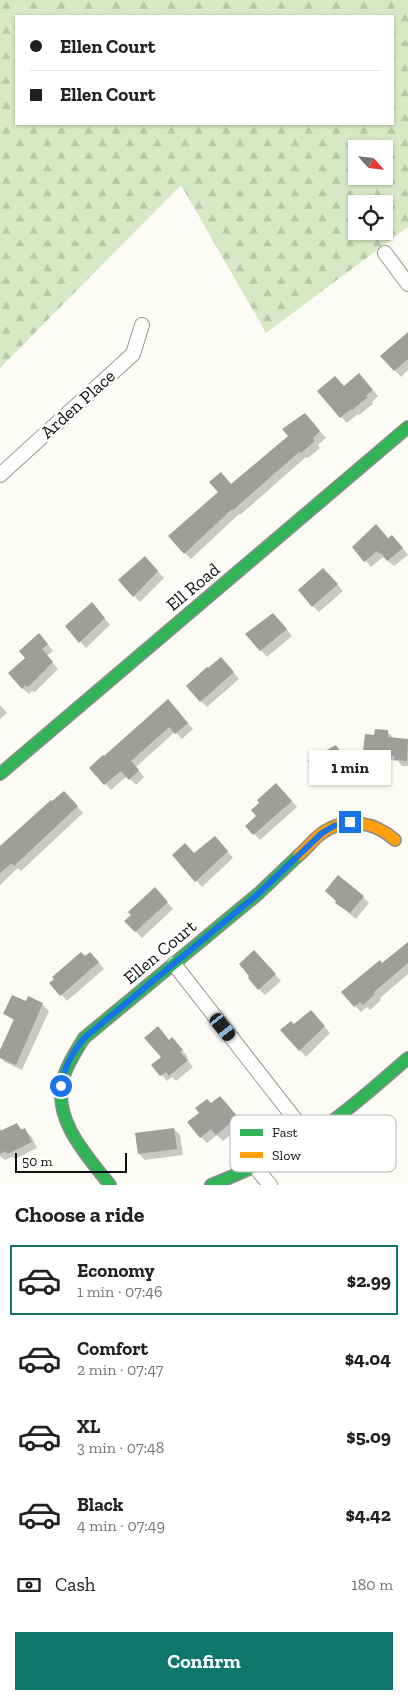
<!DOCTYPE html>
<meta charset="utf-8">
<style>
:root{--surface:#fff;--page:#f6f6f6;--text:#202124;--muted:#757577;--line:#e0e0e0;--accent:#0f766e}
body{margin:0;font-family:"Zilla Slab",serif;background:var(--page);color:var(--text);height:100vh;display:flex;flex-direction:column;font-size:19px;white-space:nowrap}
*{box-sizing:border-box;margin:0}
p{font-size:16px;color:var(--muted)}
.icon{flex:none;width:28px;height:28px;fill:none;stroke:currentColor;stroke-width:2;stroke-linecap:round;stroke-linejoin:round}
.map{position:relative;height:1185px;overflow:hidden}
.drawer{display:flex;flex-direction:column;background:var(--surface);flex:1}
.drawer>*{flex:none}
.top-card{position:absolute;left:15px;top:15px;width:379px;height:110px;border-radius:0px;box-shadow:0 1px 4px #0004;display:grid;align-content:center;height:110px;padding:0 15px;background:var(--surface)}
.needle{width:32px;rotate:117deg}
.controls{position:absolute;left:348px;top:140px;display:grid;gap:10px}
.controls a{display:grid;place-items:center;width:45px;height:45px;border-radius:0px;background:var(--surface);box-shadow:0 1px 4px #0004;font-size:25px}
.scale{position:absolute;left:15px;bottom:12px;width:112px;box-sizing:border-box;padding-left:5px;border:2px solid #101010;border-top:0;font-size:14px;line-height:18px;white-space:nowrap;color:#101010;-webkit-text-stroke:4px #fff;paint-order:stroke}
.end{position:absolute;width:22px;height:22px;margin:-11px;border:6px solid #1a73e8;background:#fff;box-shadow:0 0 0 2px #fff}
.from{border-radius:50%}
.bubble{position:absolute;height:35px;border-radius:0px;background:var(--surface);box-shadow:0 1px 4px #0004;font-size:16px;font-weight:700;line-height:35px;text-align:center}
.car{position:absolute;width:15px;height:30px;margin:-15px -8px;border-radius:6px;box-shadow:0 0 4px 1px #0007;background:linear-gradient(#222 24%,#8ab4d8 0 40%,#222 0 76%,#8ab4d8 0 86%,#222 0)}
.top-card b{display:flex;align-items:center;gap:18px;height:48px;font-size:19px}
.top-card b+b{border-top:1px solid var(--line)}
.top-card i{width:12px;height:12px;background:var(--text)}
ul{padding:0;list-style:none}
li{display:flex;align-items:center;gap:15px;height:70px;margin:0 10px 8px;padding:0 5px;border:2px solid transparent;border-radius:0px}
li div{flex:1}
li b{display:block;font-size:19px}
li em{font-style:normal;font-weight:700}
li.on{border-color:var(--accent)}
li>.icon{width:45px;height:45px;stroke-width:1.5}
h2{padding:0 15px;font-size:22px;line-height:60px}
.pay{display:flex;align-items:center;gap:12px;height:55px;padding:0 15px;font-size:19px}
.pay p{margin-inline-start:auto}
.action{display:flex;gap:10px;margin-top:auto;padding:10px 15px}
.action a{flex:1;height:58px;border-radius:0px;background:var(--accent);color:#fff;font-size:20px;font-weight:700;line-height:58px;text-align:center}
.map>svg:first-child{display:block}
</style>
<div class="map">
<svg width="408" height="1185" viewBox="0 0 408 1185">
<defs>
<pattern id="forest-firs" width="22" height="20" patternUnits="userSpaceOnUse" patternTransform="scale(1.25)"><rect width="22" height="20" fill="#d7e9c4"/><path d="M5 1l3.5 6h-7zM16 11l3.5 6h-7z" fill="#b8c7a7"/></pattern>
</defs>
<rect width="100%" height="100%" fill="#fcfbf6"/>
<path fill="url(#forest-firs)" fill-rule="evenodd" d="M 0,0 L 408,0 L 408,227 L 266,333 L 181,185 L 0,368 ZM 16,16 L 392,16 L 392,124 L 16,124 ZM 356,149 L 384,149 L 384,176 L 356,176 ZM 356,204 L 384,204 L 384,231 L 356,231 Z"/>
<path fill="#0003" d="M 408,334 L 408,370 L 401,377 L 382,356 Z
M 365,381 L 378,396 L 372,402 L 373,404 L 359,415 L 358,414 L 347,423 L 341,417 Z
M 311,421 L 326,438 L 318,445 L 320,448 L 308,458 L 306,457 L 240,515 L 239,514 L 191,559 L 185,553 L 220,492 L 232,485 Z
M 388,539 L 398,542 L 408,555 L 394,566 L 383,557 L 371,567 L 353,547 Z
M 151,564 L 164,578 L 140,602 L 134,596 Z
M 329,575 L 343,591 L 319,612 L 313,606 Z
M 98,610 L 110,625 L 86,648 L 66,626 Z
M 279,620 L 292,636 L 267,657 L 247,635 Z
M 45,641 L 53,651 L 47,656 L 58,669 L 35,692 L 32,691 L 29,694 L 22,688 Z
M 227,665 L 239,679 L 207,707 L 201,701 Z
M 0,705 L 7,713 L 0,719 Z
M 174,707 L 193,729 L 182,739 L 175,732 L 136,767 L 144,777 L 136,785 L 127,776 L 111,790 L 91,768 Z
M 388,732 L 394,739 L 408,740 L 408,766 L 402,766 L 398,761 L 370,758 L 364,752 Z
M 336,746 L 342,752 L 352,770 L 326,785 L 320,778 L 310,761 Z
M 282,790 L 297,807 L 260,840 L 247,826 L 257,816 L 261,803 Z
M 70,799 L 83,813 L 21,871 L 18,868 L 0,885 L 0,846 Z
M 221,843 L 233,858 L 202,887 L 174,855 L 194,855 Z
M 161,895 L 173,909 L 142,938 L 126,921 Z
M 363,897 L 369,903 L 356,919 L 337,903 Z
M 408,944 L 408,974 L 380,998 L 381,1000 L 370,1010 L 367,1007 L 361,1012 L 355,1006 L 383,964 Z
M 85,957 L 96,959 L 104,969 L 67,1001 L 51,984 Z
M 260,958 L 281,981 L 265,995 L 259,989 Z
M 29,998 L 42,1004 L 49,1011 L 22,1070 L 5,1062 L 0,1057 L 0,1053 L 14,1021 L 5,1014 L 27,1002 Z
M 317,1018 L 330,1033 L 306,1057 L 282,1030 Z
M 169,1041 L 178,1045 L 188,1057 L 186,1058 L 193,1067 L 176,1081 L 172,1077 L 167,1081 L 153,1065 L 162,1057 Z
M 226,1103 L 243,1124 L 223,1141 L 217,1135 L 207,1143 L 201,1137 L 211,1104 Z
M 17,1125 L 31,1136 L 37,1148 L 15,1159 L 12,1157 L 5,1160 L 0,1156 L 0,1128 L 3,1132 Z
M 174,1129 L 180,1135 L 183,1155 L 145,1160 L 139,1154 L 137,1134 Z"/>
<path fill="#a09e9b" d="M 408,332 L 408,359 L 394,371 L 380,356 Z
M 359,373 L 373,390 L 366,396 L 368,397 L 352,410 L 351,409 L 340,418 L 317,391 L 335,376 L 344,386 Z
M 305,413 L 320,431 L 313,438 L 315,441 L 301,453 L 299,452 L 233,510 L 232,509 L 184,554 L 168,536 L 218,492 L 209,482 L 221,472 L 231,484 L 288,436 L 282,429 Z
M 376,524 L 388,538 L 392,535 L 403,548 L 387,561 L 381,553 L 379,554 L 377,551 L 364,562 L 352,547 Z
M 145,556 L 158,571 L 133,597 L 118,580 Z
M 323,568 L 338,584 L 312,607 L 298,590 Z
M 92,602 L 105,618 L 79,643 L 65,626 Z
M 273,613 L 287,629 L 260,651 L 245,634 Z
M 39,633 L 48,644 L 42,649 L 53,662 L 28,687 L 25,685 L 22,689 L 8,673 L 25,658 L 19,651 Z
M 221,657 L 234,672 L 200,702 L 186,686 L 207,667 L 208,668 Z
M 168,699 L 188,723 L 175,734 L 169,727 L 131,761 L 139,770 L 129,780 L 121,771 L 104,785 L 89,768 L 103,755 L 104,756 Z
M 375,729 L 388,730 L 388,737 L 408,739 L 407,761 L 394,760 L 395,756 L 363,752 L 365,734 L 374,735 Z
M 336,745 L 347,763 L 319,779 L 308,760 Z
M 276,783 L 292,801 L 253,835 L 245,826 L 256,816 L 251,810 L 259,803 L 257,800 Z
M 64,791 L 78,806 L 14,866 L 12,863 L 0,873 L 0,846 L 51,800 L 52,801 Z
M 215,836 L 228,851 L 195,882 L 172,855 L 185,843 L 194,853 Z
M 338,875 L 364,896 L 350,913 L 335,903 L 336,901 L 325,891 Z
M 155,887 L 168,902 L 135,932 L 124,921 L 131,915 L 128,912 Z
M 408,942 L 408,963 L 374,992 L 375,994 L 363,1005 L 360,1002 L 354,1007 L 341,992 L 380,960 L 382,963 Z
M 254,950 L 276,974 L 258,990 L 248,978 L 249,976 L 239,964 Z
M 81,952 L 85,956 L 90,952 L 99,962 L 60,996 L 49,983 L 54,979 L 52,977 Z
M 12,995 L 26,1001 L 28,996 L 43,1003 L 16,1065 L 0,1058 L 0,1050 L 14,1019 L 3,1014 Z
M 311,1010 L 325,1026 L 299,1051 L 280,1030 L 291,1021 L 294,1024 Z
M 158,1026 L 169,1040 L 172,1037 L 183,1050 L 180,1052 L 188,1060 L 169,1076 L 166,1072 L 160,1076 L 151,1065 L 161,1057 L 144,1038 Z
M 220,1096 L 238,1117 L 216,1135 L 211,1129 L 200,1138 L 187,1122 L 199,1113 L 195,1108 L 207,1099 L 211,1103 Z
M 17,1123 L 21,1130 L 25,1128 L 32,1142 L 7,1154 L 6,1151 L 0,1154 L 0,1131 Z
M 174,1128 L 177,1149 L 138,1154 L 135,1133 Z"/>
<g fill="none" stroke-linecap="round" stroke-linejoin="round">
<g stroke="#969694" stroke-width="16">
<path id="street" d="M 385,253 L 408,284
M 0,475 L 133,354 L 142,325
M 174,964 L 309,1137
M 255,1167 L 270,1185"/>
</g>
<g stroke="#8d8c8a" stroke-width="14">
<path id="fast" d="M 0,774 L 408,427
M 110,1185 C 87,1156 52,1119 63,1079 C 67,1064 76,1051 84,1038 L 258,894 L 299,855
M 211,1185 C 250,1170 286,1152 321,1129 C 352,1108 380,1082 408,1058"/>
</g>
<g stroke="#8d8c8a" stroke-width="14">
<path id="slow" d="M 299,855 C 307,848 314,839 322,833 C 346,816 375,822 395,840"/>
</g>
<use href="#street" stroke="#fffefe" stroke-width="14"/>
<use href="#fast" stroke="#30b455" stroke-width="11"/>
<use href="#slow" stroke="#ff9f0a" stroke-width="11"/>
</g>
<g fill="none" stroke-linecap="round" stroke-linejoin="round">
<path stroke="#1a73e8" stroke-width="6" d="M 61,1086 C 65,1066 71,1055 84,1038 L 258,894 L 322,833 L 334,826 L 350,822"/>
</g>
<g text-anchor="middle" stroke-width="5" stroke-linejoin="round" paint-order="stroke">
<g font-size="18" fill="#101010" stroke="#fff">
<text transform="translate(78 404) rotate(-42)" y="6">Arden Place</text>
<text transform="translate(193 587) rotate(-40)" y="6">Ell Road</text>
<text transform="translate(160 952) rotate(-40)" y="6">Ellen Court</text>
</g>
</g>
<rect x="230" y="1115" width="166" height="57" rx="8" fill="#fff" stroke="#b7b7b7" stroke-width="1"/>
<rect x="240" y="1129" width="23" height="7" fill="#30b455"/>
<rect x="240" y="1152" width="23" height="6" fill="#ff9f0a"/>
<g font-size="14" fill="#101010">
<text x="272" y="1137">Fast</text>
<text x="272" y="1160">Slow</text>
</g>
</svg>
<div class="controls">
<a><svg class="needle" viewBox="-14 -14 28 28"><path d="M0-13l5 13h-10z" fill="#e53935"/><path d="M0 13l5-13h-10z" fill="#757577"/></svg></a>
<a><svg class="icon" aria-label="locate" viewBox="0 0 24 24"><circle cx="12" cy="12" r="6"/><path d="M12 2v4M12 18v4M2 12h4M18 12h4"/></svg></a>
</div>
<div class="scale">50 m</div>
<i class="end from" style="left:61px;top:1086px"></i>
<i class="end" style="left:350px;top:822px"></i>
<div class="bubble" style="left:309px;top:750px;width:82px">1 min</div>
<i class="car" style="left:223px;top:1027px;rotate:142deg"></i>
<div class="top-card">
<b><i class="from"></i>Ellen Court</b>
<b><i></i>Ellen Court</b>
</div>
</div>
<section class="drawer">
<h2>Choose a ride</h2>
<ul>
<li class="on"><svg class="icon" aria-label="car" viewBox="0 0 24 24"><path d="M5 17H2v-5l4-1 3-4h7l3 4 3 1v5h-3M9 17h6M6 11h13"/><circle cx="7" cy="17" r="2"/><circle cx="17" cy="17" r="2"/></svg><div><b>Economy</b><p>1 min · 07:46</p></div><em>$2.99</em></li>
<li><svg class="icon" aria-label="car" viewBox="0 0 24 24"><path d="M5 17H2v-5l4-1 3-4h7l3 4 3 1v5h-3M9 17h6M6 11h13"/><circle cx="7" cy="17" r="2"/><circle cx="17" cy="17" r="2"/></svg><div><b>Comfort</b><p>2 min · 07:47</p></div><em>$4.04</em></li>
<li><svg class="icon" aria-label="car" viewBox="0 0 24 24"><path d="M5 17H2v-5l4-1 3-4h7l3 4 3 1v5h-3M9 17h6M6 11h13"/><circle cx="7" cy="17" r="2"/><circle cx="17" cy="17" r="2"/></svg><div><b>XL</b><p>3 min · 07:48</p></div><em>$5.09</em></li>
<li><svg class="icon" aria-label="car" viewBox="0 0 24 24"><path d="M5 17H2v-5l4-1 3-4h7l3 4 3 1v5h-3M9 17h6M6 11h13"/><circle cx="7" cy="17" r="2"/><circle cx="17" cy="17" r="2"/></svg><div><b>Black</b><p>4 min · 07:49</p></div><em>$4.42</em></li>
</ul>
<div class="pay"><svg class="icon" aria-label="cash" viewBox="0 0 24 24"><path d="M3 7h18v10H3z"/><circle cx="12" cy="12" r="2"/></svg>Cash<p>180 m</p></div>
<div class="action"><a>Confirm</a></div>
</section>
